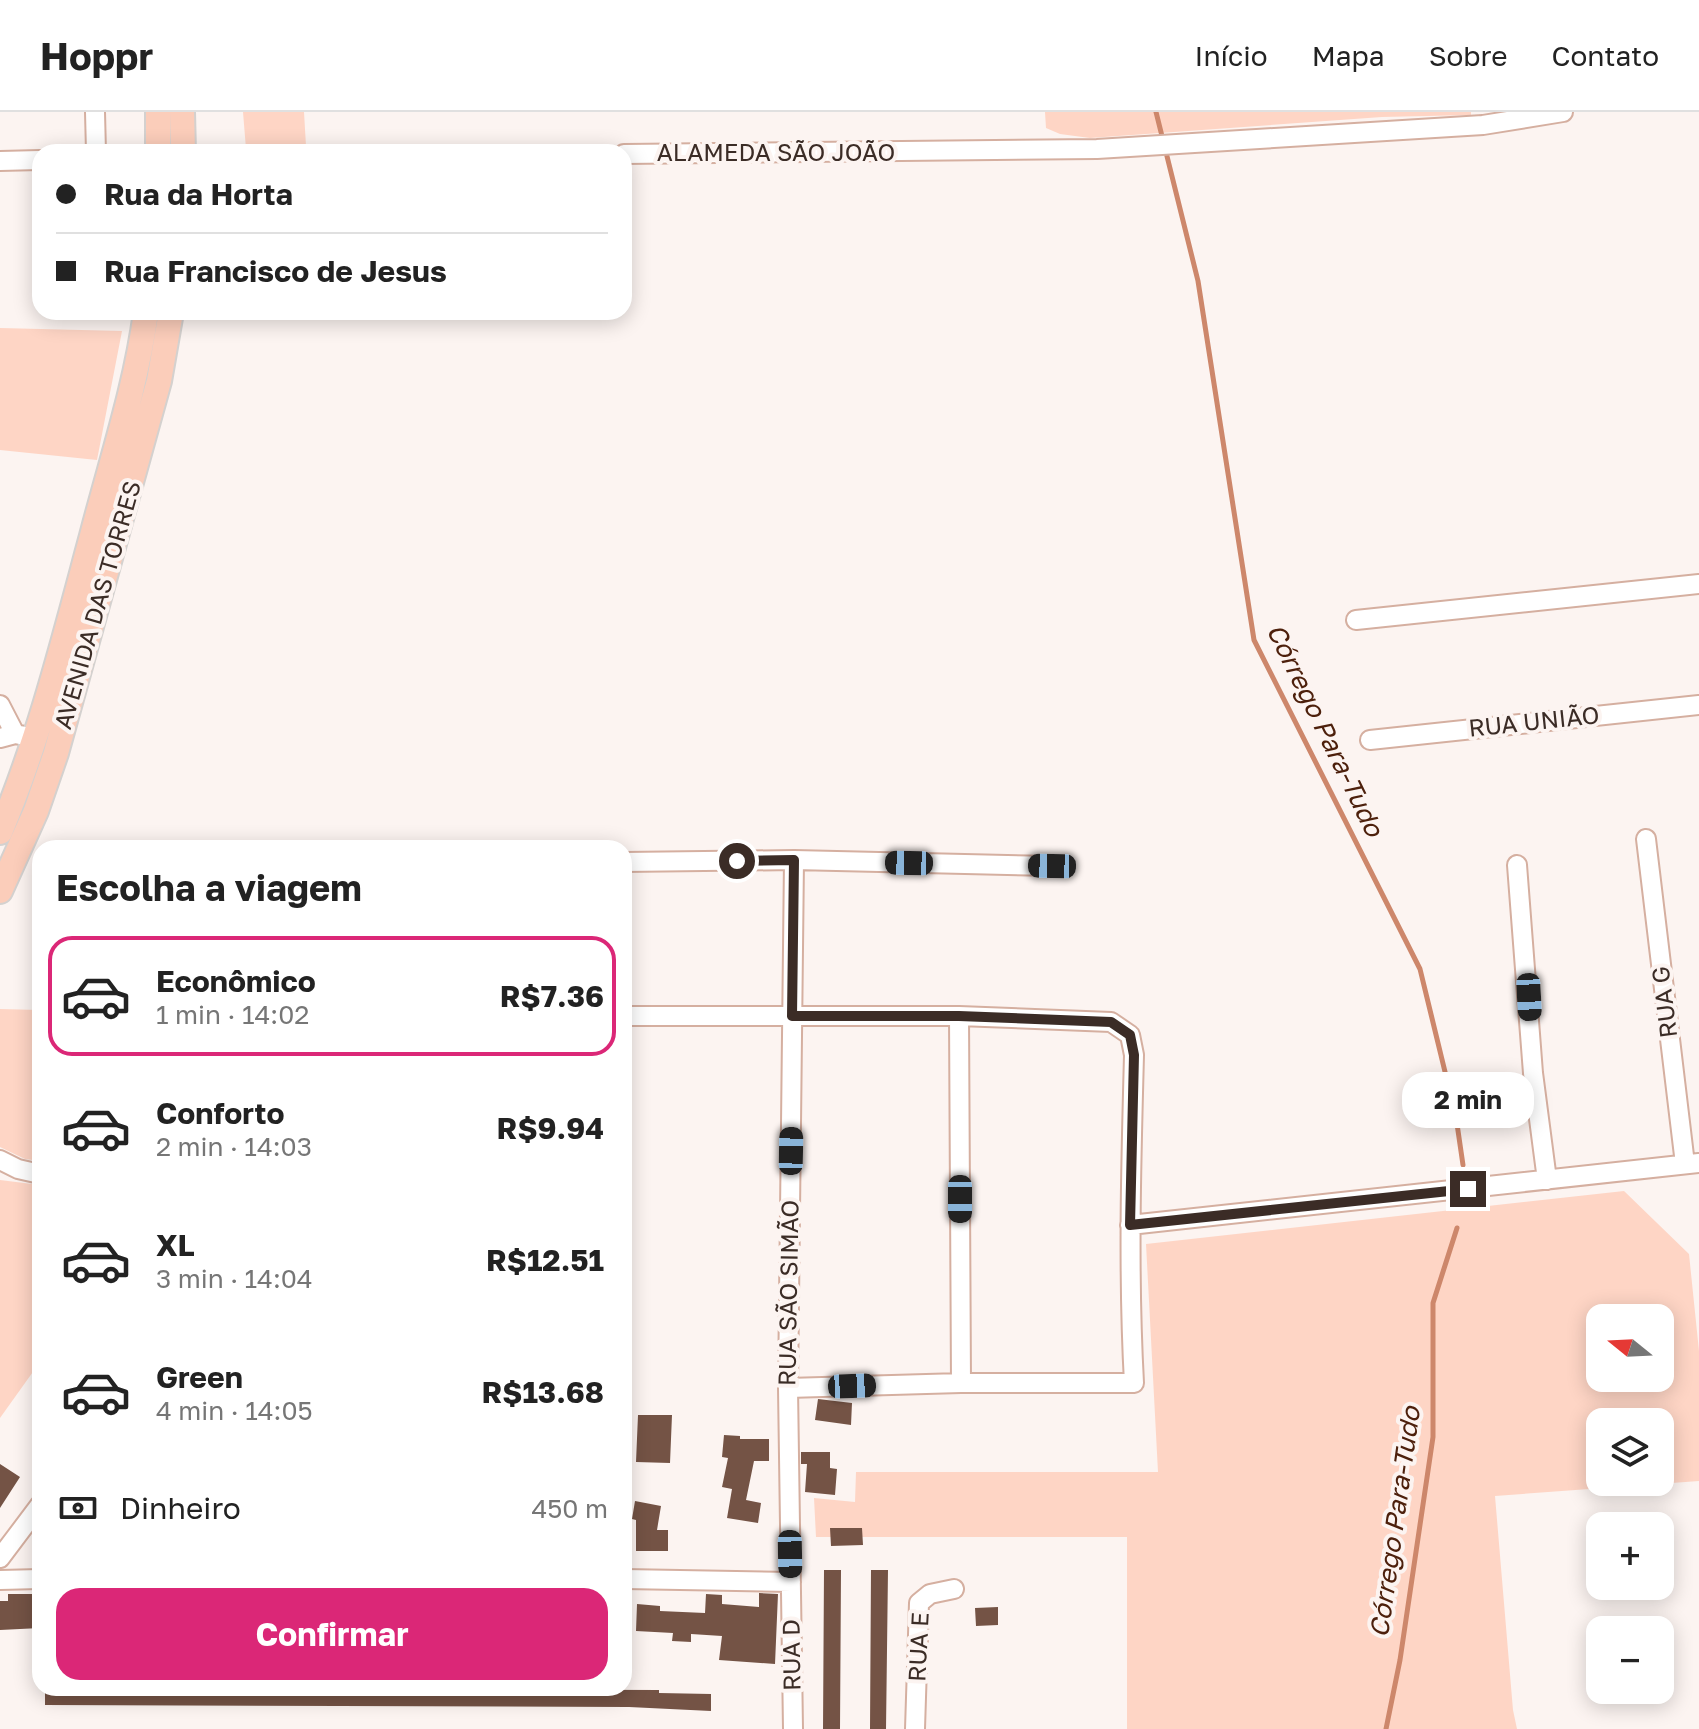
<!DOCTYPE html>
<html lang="pt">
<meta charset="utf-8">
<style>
:root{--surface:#fff;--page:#f6f6f6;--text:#222;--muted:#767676;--line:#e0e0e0;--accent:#db2777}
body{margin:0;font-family:"Golos Text",sans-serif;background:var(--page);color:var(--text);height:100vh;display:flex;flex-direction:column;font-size:30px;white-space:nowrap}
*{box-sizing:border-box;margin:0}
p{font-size:26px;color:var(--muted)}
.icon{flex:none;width:44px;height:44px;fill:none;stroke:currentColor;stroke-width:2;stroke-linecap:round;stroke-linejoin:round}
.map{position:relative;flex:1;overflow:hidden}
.details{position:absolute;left:32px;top:728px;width:600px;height:856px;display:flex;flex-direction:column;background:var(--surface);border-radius:24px;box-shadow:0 4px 20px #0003}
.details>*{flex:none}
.hud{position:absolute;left:32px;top:32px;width:600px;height:176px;border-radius:24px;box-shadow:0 4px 20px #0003;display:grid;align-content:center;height:176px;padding:0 24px;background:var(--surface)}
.needle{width:52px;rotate:288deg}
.tools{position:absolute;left:1586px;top:1192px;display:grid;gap:16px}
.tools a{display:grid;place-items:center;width:88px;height:88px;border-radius:16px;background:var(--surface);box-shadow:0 4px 20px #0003;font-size:40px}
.end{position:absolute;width:36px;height:36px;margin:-18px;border:10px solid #3b2c26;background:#fff;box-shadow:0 0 0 4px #fff}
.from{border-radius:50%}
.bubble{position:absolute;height:56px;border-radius:24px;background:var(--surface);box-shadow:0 4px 20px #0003;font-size:26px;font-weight:700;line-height:56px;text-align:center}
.car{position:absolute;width:24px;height:48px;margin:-24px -12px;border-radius:10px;box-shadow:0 0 6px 2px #0007;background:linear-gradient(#222 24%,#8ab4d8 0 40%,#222 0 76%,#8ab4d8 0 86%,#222 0)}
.hud b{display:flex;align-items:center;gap:28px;height:76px;font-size:30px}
.hud b+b{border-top:2px solid var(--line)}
.hud i{width:20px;height:20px;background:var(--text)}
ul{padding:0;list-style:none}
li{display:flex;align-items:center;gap:24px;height:120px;margin:0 16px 12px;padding:0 8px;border:4px solid transparent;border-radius:24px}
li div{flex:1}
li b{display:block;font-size:30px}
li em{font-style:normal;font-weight:700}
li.active{border-color:var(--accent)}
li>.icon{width:72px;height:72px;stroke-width:1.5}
h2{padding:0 24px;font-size:36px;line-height:96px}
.pay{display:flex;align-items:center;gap:20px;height:88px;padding:0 24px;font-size:30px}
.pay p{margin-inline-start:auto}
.primary-button{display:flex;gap:16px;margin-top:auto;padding:16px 24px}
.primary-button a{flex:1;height:92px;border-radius:24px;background:var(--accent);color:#fff;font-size:32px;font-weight:700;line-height:92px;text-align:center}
header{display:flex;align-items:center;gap:48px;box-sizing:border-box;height:112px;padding:0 40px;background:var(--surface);border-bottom:2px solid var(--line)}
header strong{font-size:38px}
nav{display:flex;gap:44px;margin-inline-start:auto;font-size:28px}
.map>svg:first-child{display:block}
</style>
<header>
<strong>Hoppr</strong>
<nav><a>Início</a><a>Mapa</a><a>Sobre</a><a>Contato</a></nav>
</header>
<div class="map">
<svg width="1699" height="1617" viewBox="0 0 1699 1617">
<rect width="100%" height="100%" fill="#fcf4f1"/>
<path fill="#fed5c5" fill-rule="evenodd" d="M 243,0 L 304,0 L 306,34 L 246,37 Z
M 1045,0 L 1471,0 L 1471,3 L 1382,5 L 1090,26 L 1060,22 L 1046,16 Z
M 0,216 L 122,219 L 97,348 L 0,338 Z
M 0,897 L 40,898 L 40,1049 L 25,1047 L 0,1035 Z
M 0,1068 L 40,1073 L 40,1250 L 0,1306 Z
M 1624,1079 L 1689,1142 L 1699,1239 L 1699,1369 L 1495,1384 L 1513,1598 L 1517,1617 L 1127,1617 L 1127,1425 L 816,1425 L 814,1386 L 855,1390 L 856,1360 L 1158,1360 L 1146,1132 ZM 1600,1206 L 1660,1206 L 1660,1266 L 1600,1266 ZM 1600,1310 L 1660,1310 L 1660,1370 L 1600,1370 Z"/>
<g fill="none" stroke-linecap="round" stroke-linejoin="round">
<path stroke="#cd876b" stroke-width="5" d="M 1156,0 L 1198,169 L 1254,528 L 1420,857 L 1456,1005 L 1463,1053
M 1386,1617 L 1400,1548 L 1433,1325 L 1433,1191 L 1457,1116"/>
</g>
<path fill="#745345" d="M 818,1287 L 852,1291 L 851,1313 L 815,1308 Z
M 638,1303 L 672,1303 L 670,1351 L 636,1350 Z
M 724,1323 L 740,1324 L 740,1327 L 769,1327 L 769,1349 L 754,1349 L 746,1388 L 761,1391 L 758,1411 L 727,1406 L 732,1377 L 722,1375 L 728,1346 L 722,1345 Z
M 801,1340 L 830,1340 L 830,1356 L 837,1357 L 835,1383 L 805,1380 L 807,1352 L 801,1352 Z
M 0,1352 L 20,1365 L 0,1396 Z
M 635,1389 L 661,1394 L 657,1418 L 668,1418 L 668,1439 L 636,1439 L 636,1408 L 632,1407 Z
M 830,1416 L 862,1416 L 863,1433 L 831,1434 Z
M 824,1458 L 841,1458 L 840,1617 L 823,1617 Z
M 871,1458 L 888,1458 L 886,1617 L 870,1617 Z
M 759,1481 L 778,1482 L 775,1552 L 719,1548 L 722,1524 L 691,1522 L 691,1530 L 672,1529 L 673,1521 L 636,1519 L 637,1492 L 660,1494 L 660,1499 L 705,1501 L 706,1482 L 722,1483 L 722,1492 L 759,1495 Z
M 8,1482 L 34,1482 L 34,1501 L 40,1501 L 40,1516 L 0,1518 L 0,1489 L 8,1489 Z
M 998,1495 L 998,1513 L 976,1514 L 975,1496 Z
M 45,1576 L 659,1578 L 659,1581 L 711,1582 L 711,1599 L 629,1595 L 45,1593 Z"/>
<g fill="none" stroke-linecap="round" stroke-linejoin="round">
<g stroke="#d5afa0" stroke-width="22">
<path id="minor" d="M 95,0 L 96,40
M 624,42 L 1097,37 L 1483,13 L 1563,0
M 0,49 L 40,48
M 1356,508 L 1699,472
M 0,593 L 15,622
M 0,626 L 15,622 L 35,626
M 1370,628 L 1699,593
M 1646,727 L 1685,1052
M 624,750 L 794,748 L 1052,754
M 1517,753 L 1533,961 L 1547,1068
M 624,904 L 959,904 L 1111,910 L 1130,923 L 1134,943 C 1131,1053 1128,1161 1134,1271 L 961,1271 L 788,1276
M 959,904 L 961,1271
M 0,1048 L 18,1057 L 40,1062
M 1130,1113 L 1699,1051
M 0,1446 L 40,1393
M 624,1467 L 791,1470
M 0,1468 L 40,1467
M 793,1617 L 788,1276 L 794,748
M 915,1617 L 919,1491 L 930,1482 L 954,1477"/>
</g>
<g stroke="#d4d1cf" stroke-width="28">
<path id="major" d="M 158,0 L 158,40
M 182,0 L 183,40
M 0,720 C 40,625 65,524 92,424 C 111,350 136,276 146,200
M 0,779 L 36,699 L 56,641 L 159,269 L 171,200"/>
</g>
<use href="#minor" stroke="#fff" stroke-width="18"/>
<use href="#major" stroke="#fbcdba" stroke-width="24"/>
</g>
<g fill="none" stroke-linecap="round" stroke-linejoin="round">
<path stroke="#3b2c26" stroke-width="10" d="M 737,749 L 794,748 L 792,904 L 959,904 L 1111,910 L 1130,923 L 1134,943 L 1130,1113 L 1468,1077"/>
</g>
<g text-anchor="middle" stroke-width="8" stroke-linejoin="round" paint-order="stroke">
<g font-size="24" fill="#3b2c26" stroke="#fcf4f1">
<text x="776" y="49">ALAMEDA SÃO JOÃO</text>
<text transform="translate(98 493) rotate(-74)" y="8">AVENIDA DAS TORRES</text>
<text transform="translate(1534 610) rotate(-6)" y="8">RUA UNIÃO</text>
<text transform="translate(1665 890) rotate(-97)" y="8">RUA G</text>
<text transform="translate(789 1181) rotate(-89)" y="8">RUA SÃO SIMÃO</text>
<text transform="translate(919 1535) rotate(-87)" y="8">RUA E</text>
<text transform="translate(792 1543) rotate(-91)" y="8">RUA D</text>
</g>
<g font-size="26" font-style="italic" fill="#4d200c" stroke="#fcf4f1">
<text transform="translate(1325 618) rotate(64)" y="9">Córrego Para-Tudo</text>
<text transform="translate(1395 1410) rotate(-82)" y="9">Córrego Para-Tudo</text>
</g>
</g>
</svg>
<div class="tools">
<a><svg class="needle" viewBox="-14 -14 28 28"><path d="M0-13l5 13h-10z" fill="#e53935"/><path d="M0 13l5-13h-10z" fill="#767676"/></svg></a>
<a><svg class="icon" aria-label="layers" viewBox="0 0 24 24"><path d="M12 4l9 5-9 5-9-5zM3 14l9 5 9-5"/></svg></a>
<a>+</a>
<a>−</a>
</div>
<i class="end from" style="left:737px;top:749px"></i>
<i class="end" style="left:1468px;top:1077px"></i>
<div class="bubble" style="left:1402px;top:960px;width:132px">2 min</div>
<i class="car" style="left:909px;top:751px;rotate:271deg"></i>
<i class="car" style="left:1052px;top:754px;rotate:271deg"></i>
<i class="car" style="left:1529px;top:885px;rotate:177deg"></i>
<i class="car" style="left:791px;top:1039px;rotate:1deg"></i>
<i class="car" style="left:960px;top:1087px;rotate:180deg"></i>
<i class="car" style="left:852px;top:1274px;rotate:88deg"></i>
<i class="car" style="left:790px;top:1442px;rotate:179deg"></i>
<div class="hud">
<b><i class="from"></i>Rua da Horta</b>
<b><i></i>Rua Francisco de Jesus</b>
</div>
<section class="details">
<h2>Escolha a viagem</h2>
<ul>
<li class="active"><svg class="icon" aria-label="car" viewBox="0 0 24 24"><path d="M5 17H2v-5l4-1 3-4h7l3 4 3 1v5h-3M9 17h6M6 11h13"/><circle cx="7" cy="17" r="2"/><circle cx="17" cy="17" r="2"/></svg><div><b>Econômico</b><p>1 min · 14:02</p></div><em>R$7.36</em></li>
<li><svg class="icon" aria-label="car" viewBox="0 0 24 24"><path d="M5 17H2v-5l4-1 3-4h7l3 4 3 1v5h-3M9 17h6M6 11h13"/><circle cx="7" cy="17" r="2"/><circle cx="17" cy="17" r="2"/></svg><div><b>Conforto</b><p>2 min · 14:03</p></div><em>R$9.94</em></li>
<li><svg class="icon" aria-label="car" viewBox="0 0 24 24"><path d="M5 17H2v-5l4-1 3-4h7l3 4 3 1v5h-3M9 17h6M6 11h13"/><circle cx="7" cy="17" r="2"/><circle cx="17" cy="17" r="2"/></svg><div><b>XL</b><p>3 min · 14:04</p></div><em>R$12.51</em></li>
<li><svg class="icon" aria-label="car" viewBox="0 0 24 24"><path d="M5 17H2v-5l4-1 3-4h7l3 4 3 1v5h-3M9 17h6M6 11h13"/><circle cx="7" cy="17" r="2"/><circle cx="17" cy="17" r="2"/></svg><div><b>Green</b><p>4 min · 14:05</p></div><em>R$13.68</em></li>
</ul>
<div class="pay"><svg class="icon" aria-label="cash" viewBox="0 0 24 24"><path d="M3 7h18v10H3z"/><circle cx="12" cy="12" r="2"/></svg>Dinheiro<p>450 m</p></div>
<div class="primary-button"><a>Confirmar</a></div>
</section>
</div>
